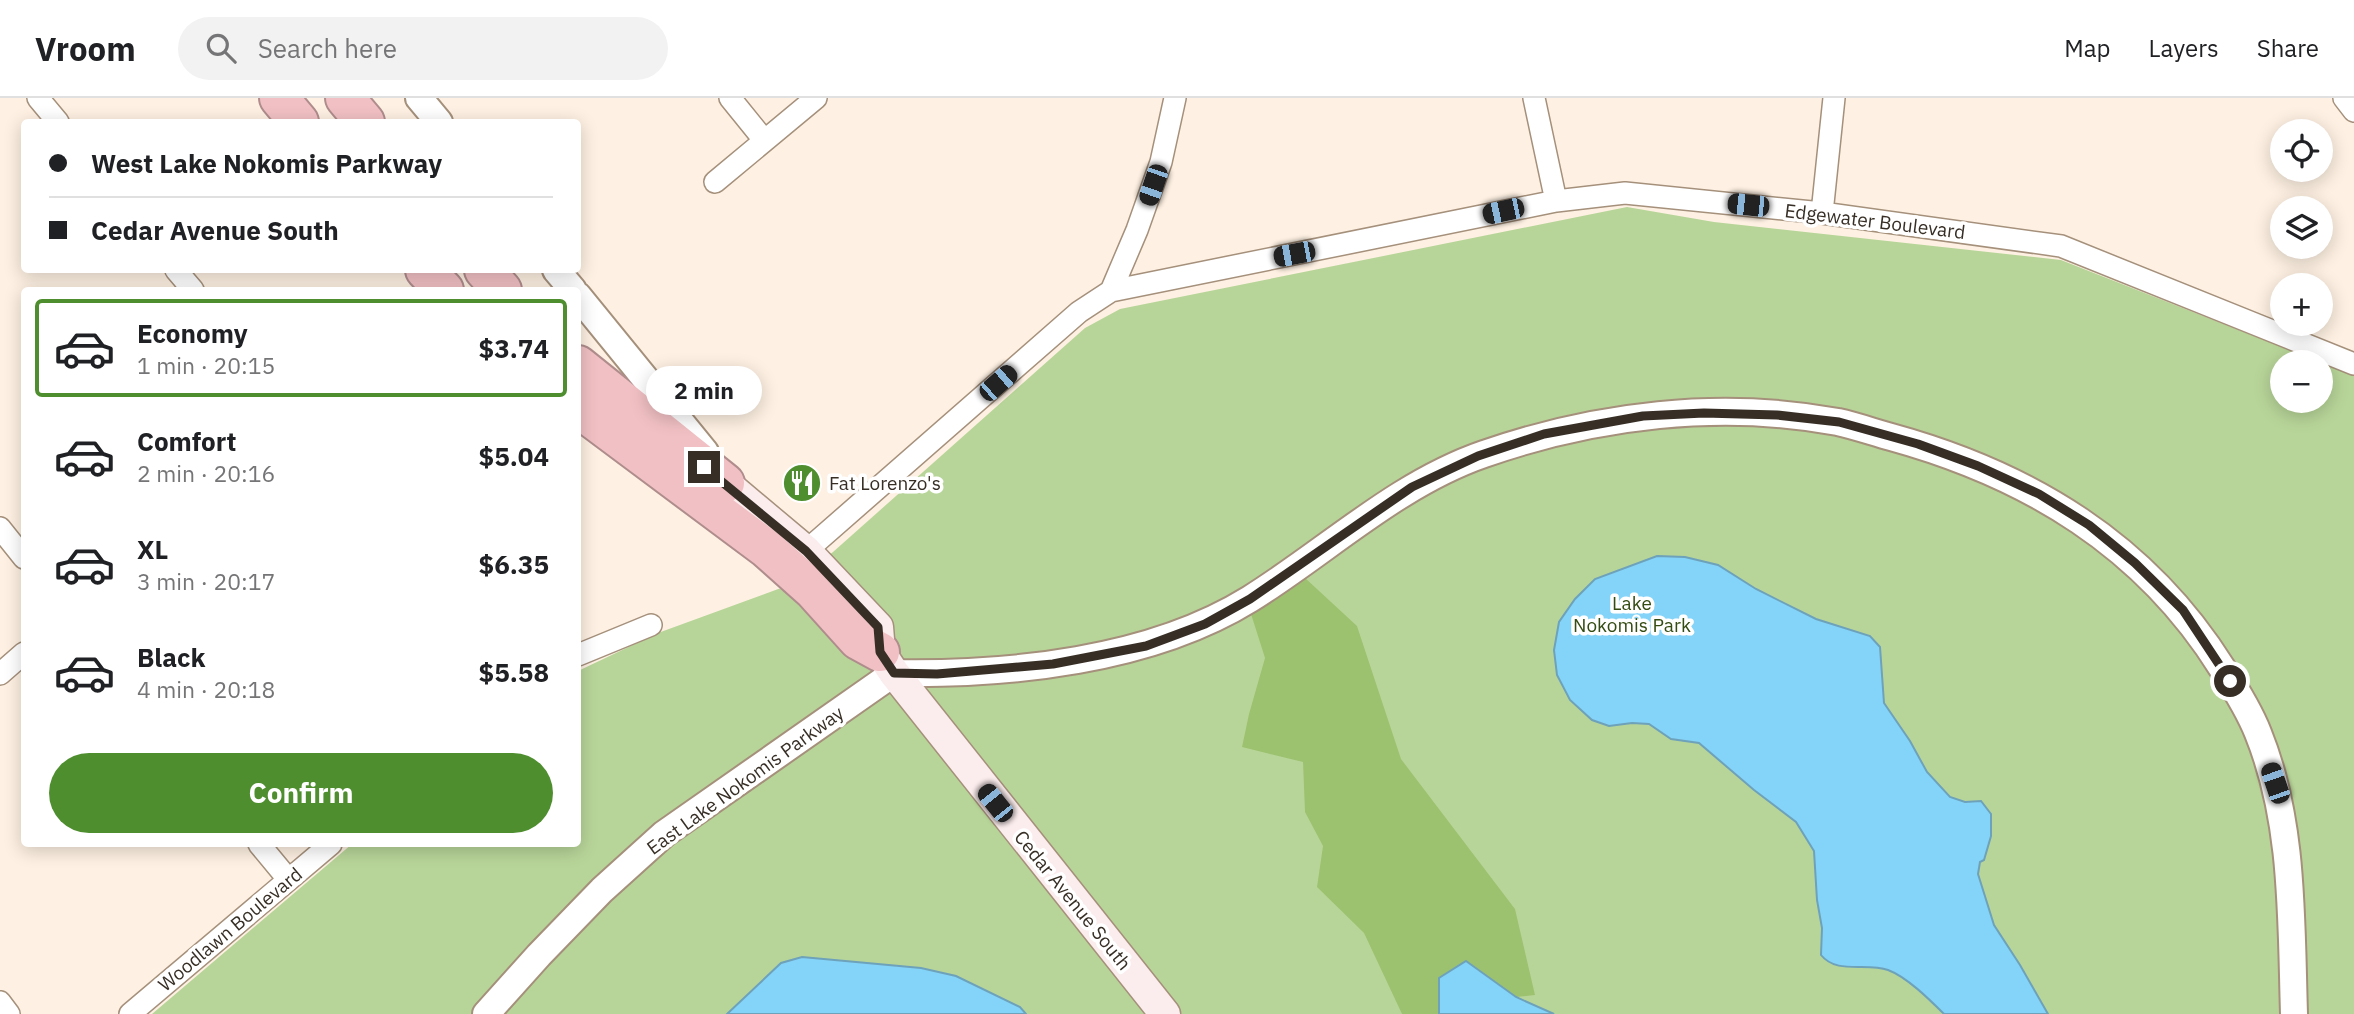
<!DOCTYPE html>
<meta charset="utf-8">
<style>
:root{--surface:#fff;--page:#f2f2f2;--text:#202124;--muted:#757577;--line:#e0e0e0;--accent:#4f8e2f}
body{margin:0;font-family:"IBM Plex Sans",sans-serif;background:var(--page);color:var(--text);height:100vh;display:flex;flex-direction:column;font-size:26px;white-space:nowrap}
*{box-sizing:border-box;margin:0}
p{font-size:23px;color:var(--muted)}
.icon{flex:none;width:38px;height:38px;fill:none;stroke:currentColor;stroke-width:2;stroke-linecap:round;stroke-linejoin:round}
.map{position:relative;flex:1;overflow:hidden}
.sheet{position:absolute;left:21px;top:189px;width:560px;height:560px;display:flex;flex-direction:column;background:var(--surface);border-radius:7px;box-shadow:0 4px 18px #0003}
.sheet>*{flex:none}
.guide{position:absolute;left:21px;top:21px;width:560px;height:154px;border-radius:7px;box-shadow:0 4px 18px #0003;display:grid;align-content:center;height:154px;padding:0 28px;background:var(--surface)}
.controls{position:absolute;left:2270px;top:21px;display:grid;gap:14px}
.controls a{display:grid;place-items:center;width:63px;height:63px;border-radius:50%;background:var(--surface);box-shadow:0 4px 18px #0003;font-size:35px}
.end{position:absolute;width:32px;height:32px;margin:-16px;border:9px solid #372f26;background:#fff;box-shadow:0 0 0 4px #fff}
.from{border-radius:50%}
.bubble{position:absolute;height:49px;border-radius:24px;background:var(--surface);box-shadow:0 4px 18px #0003;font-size:23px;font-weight:800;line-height:49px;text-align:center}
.car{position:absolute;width:21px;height:42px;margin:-21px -10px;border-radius:9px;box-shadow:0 0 5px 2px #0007;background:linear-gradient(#222 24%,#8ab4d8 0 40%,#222 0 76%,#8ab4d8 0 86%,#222 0)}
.guide b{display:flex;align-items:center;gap:24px;height:66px;font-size:26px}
.guide b+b{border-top:2px solid var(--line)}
.guide i{width:18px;height:18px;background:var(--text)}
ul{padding:12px 0 0;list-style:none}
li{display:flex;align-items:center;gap:21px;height:98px;margin:0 14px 10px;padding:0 14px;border:4px solid transparent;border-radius:7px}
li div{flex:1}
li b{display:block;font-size:26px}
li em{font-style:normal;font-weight:800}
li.selected{border-color:var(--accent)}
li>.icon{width:63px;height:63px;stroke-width:1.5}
.cta{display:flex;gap:14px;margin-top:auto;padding:14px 28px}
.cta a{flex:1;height:80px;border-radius:42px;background:var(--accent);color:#fff;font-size:28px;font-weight:800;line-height:80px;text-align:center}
header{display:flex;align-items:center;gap:42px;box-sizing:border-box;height:98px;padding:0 35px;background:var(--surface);border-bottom:2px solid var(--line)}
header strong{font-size:33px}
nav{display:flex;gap:38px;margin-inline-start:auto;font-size:24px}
.search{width:490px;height:63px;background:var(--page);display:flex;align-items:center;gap:18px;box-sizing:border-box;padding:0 24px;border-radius:38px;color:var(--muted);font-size:26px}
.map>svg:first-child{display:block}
</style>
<header>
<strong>Vroom</strong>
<div class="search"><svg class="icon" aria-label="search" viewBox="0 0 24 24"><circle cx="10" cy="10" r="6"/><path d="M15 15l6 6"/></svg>Search here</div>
<nav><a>Map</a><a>Layers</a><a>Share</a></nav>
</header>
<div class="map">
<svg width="2354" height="916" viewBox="0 0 2354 916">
<rect width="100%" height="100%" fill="#fef1e3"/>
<path fill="#b8d599" d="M 1627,109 L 1714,124 L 2061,162 L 2320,264 L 2282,264 L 2282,303 L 2320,303 L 2320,264 L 2354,278 L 2354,916 L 152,916 L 352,746 L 578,746 L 578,573 L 658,535 L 789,487 L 833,454 L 1085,230 L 1120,211 Z"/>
<path fill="#9cc270" d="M 1304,479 L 1357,528 L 1401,661 L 1515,811 L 1535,897 L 1516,899 L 1466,863 L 1440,880 L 1439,916 L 1402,916 L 1364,835 L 1317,789 L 1323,748 L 1305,714 L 1303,664 L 1242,649 L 1249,616 L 1265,560 L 1251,516 Z"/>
<path fill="#84d3f9" stroke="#6da2ba" stroke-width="2" d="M 1657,458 L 1685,459 L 1718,467 L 1756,491 L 1816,521 L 1870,538 L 1880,549 L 1884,605 L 1910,643 L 1927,674 L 1950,699 L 1965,704 L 1981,703 L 1991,716 L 1991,738 L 1984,762 L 1980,764 L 1978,776 L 1994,827 L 2020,867 L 2048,916 L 1944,916 C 1930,902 1907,879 1888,872 C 1866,864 1837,877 1821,857 L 1822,830 L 1817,802 L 1814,753 L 1796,724 L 1754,692 L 1699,645 L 1671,641 L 1649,626 L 1632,625 L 1609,628 L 1592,622 L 1570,602 L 1557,577 L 1554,552 L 1559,524 L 1575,501 L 1595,481 Z
M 802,859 L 921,870 L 956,878 L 1020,909 L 1026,916 L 727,916 L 781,865 Z
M 1466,863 L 1516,899 L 1554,916 L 1439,916 L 1439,880 Z"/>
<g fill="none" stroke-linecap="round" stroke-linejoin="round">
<g stroke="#a5907b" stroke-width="24">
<path id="minor" d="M 38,0 L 58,24
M 730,0 L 764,42
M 1534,0 L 1556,103
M 2344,0 L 2354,13
M 715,84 L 816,0
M 1822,115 L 1834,0
M 176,172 L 193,192
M 1111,193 L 1137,132 L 1161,64 L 1175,0
M 0,430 L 24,460
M 806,453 L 1079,214 L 1111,193 L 1556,103 L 1625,95 L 1822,115 L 2061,148 L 2354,266
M 578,557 L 651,527
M 0,576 L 24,555
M 259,746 L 288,781
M 0,904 L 9,916
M 130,916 L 331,746"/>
</g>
<g stroke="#a5907b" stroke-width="30">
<path id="tertiary" d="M 419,0 L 439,24
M 556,172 L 573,192
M 578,198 L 705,354
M 486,916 L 539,857 L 602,792 L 664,736 L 894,575 C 1009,577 1150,563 1250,501 C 1327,453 1397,386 1484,356 C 1596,317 1720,302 1838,324 C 1856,328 1873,334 1891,339 C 2029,377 2145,447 2222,570 C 2235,590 2249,612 2258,635 C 2294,724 2291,821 2294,916"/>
</g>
<g stroke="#a5907b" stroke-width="33">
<path id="secondary" d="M 725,385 L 806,453 L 878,529 L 880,554 L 894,575 L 1165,916"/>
</g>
<g stroke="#b08d8d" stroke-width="42">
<path id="motorway" d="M 279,0 L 299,24
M 345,0 L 365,24
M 425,172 L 444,192
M 484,172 L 502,192
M 578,267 L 725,385
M 578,310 L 767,451 L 813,492 L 858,542 L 880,554"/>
</g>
<use href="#minor" stroke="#fff" stroke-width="21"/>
<use href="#tertiary" stroke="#fff" stroke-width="26"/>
<use href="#secondary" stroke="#fbeced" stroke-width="30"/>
<use href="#motorway" stroke="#f1c0c4" stroke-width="38"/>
</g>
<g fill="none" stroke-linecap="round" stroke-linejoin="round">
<path stroke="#372f26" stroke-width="9" d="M 704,369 L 806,453 L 878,529 L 880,554 L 894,575 L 937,576 L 1053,566 L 1146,548 L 1205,526 L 1250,501 L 1412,389 L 1478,358 L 1544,336 L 1643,318 L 1704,315 L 1777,317 L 1839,324 L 1918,346 L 1978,368 L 2039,396 L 2089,427 L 2135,465 L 2183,512 L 2230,583"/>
</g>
<defs>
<g id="restaurant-disc" transform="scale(2.0125)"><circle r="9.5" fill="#4f8e2f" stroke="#fff"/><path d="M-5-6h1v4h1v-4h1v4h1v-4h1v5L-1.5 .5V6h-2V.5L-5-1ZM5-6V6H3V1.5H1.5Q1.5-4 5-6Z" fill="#fff"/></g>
</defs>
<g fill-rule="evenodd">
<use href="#restaurant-disc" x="802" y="385"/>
</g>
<g text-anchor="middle" stroke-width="7" stroke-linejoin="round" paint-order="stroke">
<g font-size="19" fill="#372f26" stroke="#fff">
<text transform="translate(1875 123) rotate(7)" y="7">Edgewater Boulevard</text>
<text transform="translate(745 682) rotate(-36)" y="7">East Lake Nokomis Parkway</text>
<text transform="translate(1073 802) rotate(51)" y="7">Cedar Avenue South</text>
<text transform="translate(230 831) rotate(-40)" y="7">Woodlawn Boulevard</text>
</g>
<g font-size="19" fill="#372f26" stroke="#fff" text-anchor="start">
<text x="829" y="392">Fat Lorenzo's</text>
</g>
<g font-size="19" fill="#344c11" stroke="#fff">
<text x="1632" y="512">Lake<tspan x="1632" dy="22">Nokomis Park</tspan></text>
</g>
</g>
</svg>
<div class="controls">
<a><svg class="icon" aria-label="locate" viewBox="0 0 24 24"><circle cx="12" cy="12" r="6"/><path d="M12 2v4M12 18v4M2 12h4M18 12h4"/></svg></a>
<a><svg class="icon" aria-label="layers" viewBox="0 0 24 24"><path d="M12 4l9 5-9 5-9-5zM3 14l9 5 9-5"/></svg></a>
<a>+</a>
<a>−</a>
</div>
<i class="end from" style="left:2230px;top:583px"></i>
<i class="end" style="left:704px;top:369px"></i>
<div class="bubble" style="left:646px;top:268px;width:116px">2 min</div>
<i class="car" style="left:1153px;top:87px;rotate:199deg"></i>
<i class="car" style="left:1748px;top:107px;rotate:276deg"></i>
<i class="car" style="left:1503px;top:113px;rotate:258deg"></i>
<i class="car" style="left:1294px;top:156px;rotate:259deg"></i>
<i class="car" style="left:998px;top:285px;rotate:49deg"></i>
<i class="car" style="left:2275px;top:685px;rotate:341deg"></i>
<i class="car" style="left:995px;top:705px;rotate:321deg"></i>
<div class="guide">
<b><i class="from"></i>West Lake Nokomis Parkway</b>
<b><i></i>Cedar Avenue South</b>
</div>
<section class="sheet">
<ul>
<li class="selected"><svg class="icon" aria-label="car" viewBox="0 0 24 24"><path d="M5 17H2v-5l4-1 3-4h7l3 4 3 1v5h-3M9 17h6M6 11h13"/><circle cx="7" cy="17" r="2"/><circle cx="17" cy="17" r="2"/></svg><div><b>Economy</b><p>1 min · 20:15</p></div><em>$3.74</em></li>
<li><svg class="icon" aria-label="car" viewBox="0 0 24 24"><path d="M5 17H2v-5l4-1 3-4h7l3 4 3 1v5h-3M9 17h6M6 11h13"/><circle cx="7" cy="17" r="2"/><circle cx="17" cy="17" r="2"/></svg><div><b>Comfort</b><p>2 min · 20:16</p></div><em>$5.04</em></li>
<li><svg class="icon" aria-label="car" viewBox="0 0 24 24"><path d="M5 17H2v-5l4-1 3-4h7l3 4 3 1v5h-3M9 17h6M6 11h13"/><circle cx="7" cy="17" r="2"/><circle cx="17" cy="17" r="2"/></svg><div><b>XL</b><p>3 min · 20:17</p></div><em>$6.35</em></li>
<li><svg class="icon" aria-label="car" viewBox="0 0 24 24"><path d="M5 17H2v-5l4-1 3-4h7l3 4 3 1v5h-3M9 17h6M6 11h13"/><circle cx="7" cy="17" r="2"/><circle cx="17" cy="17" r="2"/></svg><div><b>Black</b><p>4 min · 20:18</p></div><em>$5.58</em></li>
</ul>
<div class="cta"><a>Confirm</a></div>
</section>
</div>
